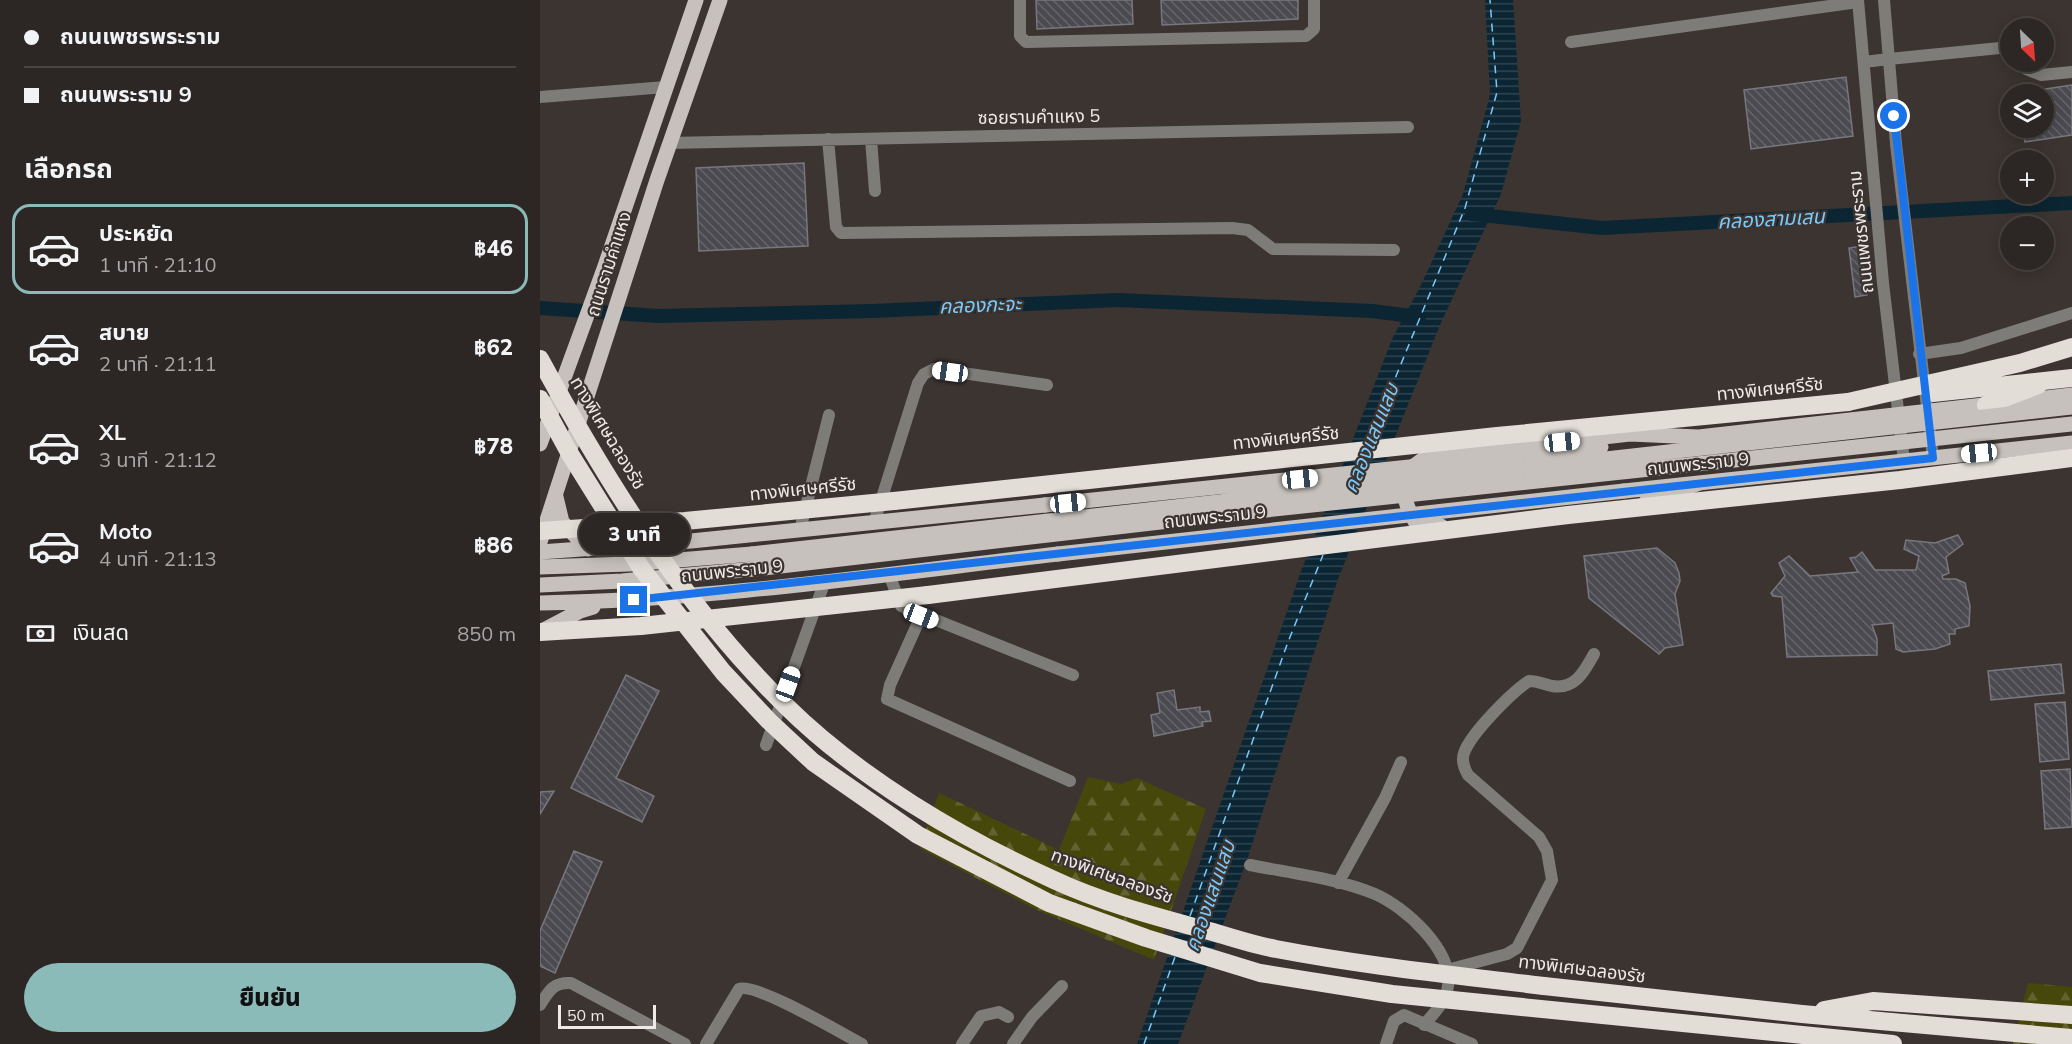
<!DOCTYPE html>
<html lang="th">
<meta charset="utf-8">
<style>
:root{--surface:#2c2725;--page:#383332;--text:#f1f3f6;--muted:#a6a5a7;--line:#484442;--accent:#8bbbb9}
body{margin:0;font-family:Mulish,"Noto Sans Thai",sans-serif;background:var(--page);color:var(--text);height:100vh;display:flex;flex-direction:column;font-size:22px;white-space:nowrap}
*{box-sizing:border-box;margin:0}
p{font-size:20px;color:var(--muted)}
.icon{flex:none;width:33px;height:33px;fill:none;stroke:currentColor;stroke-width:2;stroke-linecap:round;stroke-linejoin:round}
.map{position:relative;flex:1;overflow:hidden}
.drawer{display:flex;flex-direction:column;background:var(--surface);width:540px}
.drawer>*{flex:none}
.top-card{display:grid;align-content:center;height:132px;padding:0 24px;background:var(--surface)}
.needle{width:39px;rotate:155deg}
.fabs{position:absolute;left:1460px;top:18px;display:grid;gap:12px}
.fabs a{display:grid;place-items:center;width:54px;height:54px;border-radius:50%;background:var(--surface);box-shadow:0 3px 15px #0003,0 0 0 2px var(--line);font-size:30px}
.scale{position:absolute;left:18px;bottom:15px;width:98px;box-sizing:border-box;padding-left:6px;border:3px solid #eeeae8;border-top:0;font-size:16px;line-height:21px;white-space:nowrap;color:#eeeae8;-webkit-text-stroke:4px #3b3431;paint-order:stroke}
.end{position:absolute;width:27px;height:27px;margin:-14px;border:8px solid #1a73e8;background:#fff;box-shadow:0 0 0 3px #fff}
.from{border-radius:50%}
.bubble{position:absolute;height:42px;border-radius:21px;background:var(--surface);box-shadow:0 3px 15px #0003,0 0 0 2px var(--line);font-size:20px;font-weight:800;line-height:42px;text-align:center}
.car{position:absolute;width:18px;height:36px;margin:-18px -9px;border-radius:8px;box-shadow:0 0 4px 2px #0007;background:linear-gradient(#fff 24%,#345 0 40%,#fff 0 76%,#345 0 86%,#fff 0)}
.top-card b{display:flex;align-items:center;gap:21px;height:57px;font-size:22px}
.top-card b+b{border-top:2px solid var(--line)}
.top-card i{width:15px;height:15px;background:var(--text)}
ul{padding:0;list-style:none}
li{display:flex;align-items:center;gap:18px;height:90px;margin:0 12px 9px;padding:0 12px;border:3px solid transparent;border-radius:18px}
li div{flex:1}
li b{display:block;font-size:22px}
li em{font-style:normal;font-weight:800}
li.current{border-color:var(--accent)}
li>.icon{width:54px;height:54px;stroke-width:1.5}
h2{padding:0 24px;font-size:27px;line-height:72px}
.pay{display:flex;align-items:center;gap:15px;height:66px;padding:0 24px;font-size:22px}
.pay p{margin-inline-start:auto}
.cta{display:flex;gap:12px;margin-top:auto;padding:12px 24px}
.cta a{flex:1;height:69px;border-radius:36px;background:var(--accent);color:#111;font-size:24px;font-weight:800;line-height:69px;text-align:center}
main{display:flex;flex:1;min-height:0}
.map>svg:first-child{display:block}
</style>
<main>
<section class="drawer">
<div class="top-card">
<b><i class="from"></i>ถนนเพชรพระราม</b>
<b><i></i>ถนนพระราม 9</b>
</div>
<h2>เลือกรถ</h2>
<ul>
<li class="current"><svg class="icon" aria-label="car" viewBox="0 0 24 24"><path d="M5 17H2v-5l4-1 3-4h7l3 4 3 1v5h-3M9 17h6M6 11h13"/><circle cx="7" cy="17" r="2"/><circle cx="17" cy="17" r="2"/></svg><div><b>ประหยัด</b><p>1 นาที · 21:10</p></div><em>฿46</em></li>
<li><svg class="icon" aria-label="car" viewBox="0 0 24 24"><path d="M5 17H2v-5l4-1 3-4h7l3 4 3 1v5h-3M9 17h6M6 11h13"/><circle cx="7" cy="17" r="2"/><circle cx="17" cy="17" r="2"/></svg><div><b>สบาย</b><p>2 นาที · 21:11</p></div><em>฿62</em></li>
<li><svg class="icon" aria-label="car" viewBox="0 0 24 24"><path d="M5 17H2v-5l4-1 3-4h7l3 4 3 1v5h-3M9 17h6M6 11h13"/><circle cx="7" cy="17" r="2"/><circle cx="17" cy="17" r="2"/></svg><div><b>XL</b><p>3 นาที · 21:12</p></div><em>฿78</em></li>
<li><svg class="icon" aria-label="car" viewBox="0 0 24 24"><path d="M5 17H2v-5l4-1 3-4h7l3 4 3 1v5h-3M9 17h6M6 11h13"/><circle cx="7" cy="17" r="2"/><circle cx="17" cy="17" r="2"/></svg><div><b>Moto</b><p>4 นาที · 21:13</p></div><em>฿86</em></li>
</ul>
<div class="pay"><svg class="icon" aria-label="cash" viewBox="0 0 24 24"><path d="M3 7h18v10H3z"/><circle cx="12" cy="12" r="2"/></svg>เงินสด<p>850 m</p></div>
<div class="cta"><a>ยืนยัน</a></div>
</section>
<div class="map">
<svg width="1532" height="1044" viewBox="0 0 1532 1044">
<defs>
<pattern id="forest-firs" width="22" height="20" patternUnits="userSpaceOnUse" patternTransform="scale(1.5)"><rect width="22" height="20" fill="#45470b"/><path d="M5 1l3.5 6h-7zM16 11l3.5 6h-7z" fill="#60622f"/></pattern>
<pattern id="water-rules" width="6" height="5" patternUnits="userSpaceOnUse" patternTransform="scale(1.5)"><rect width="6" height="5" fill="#0c2533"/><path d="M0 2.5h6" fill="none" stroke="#304551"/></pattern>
<pattern id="building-back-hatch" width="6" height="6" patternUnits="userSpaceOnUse" patternTransform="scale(1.5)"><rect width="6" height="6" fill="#4b4a50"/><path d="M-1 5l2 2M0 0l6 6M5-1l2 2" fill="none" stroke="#656469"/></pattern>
</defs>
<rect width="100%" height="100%" fill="#3b3431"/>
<path fill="url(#forest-firs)" d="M 548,777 L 581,784 L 597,778 L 666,809 L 614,960 L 497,910 L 379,848 L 399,793 L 519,850 Z
M 1488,983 L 1532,987 L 1532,1044 L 1473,1044 Z"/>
<path fill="url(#water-rules)" d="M 945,0 L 973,0 L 981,121 L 961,194 L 900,325 L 798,579 L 706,863 L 638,1044 L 597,1044 L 761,571 L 853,337 L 881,285 L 923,194 L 950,95 Z"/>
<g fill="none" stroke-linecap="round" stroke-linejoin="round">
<path stroke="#0c2533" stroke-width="14" d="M 932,214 L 1062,228 L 1532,203
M 0,308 L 118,316 L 333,311 L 578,300 L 832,311 L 879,317"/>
<path stroke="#79cafc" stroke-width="1.5" stroke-dasharray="8 6" stroke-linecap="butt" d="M 829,442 L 925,208 L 957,92 L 950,0
M 650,916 L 748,642 L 783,555
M 604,1044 L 635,957"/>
</g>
<path fill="url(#building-back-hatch)" stroke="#78777e" stroke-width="1.5" d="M 496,0 L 592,0 L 593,24 L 497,29 Z
M 621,0 L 758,0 L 758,19 L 622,25 Z
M 1306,77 L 1313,136 L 1211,149 L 1204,90 Z
M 1532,85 L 1532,135 L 1485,142 L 1483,128 L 1503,128 L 1503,94 L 1478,93 Z
M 264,163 L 268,246 L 159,251 L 156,168 Z
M 1321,246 L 1327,295 L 1315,297 L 1309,248 Z
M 1418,535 L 1423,544 L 1406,557 L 1409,573 L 1402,576 L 1403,579 L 1416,579 L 1425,583 L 1430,606 L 1429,626 L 1415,629 L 1415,634 L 1409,634 L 1410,644 L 1395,649 L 1363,652 L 1356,649 L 1353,623 L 1332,625 L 1337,639 L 1337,655 L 1247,657 L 1242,597 L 1233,596 L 1231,593 L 1245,576 L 1239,563 L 1249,556 L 1270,576 L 1318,572 L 1310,558 L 1316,557 L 1322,552 L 1335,570 L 1376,570 L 1379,556 L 1364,549 L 1366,540 L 1395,543 Z
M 1117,548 L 1135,563 L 1139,573 L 1140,581 L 1135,594 L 1143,645 L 1125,648 L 1119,654 L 1049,598 L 1044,556 Z
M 1521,664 L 1524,693 L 1451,700 L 1448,671 Z
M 86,675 L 119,691 L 76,778 L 114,796 L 102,822 L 31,788 Z
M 634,690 L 637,710 L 660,707 L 660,712 L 669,711 L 671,721 L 662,722 L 663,726 L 614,736 L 611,715 L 620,713 L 617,693 Z
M 1525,702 L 1529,759 L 1500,762 L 1495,704 Z
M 1530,769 L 1532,827 L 1505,829 L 1501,771 Z
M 14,791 L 0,814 L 0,792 Z
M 34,851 L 62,862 L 15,973 L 0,966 L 0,931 Z"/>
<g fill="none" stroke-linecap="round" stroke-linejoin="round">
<path stroke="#7e7c79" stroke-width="12" d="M 480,0 L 480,36 L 486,42 L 766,36 L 774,29 L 774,0
M 1031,42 L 1318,2
M 1349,59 L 1470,47
M 1483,62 L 1486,69 L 1501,75 L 1532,72
M 0,97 L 126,87
M 288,139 L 296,227 L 301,233 L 692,228 L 708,230 L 733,249 L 854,250
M 331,139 L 335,191
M 129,143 L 868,127
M 1379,354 L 1421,348 L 1532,313
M 334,523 L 378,383 L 384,374 L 394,369 L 507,385
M 260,530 L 289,415
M 349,574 L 361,606 L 533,675
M 381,616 L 350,685 L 347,699 L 530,781
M 226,745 L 285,581
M 710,865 C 750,873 796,878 835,894 C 865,907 913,950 908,986 C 906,1002 894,1013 884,1025
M 798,883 L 845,798 L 861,762
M 907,970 L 967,954 L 977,948 L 1012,880 L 1007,851 L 999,837 L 928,775 C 924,768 921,761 924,753 C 931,733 972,692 989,681 C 998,681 1003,684 1012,686 C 1035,690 1044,672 1054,654
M 0,1005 C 9,991 13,982 31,983 L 145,1044
M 166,1044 L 199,989 C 215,982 303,1034 322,1044
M 422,1044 L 441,1016 L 459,1012 L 468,1017
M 473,1044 L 492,1017 L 522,986
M 846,1044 L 854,1021 L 864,1015 L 932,1044"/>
<path stroke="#7e7c79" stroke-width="12" d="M 1318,0 L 1343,283 L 1364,461
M 1344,0 L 1356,144 L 1393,458
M 1324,62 L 1349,59"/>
<path stroke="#c6c1bc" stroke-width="15" d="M 1150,438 L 1532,395
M 0,444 L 65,266 L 156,0
M 1084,491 L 1532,443
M 16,497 L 22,522 L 48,549
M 1106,502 L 1160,483
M 901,526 L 891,527 L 876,523 C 865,506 862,492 866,472 L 886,457 L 1090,434 L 1158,437
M 0,542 L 117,180 L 180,0
M 0,552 L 151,541 L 505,505
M 0,567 L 89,564 L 212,554
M 0,585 L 82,581 L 214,569
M 0,603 C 173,600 346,574 518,554
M 0,632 L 40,611 L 53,607"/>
<path stroke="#e2ddd6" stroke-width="18" d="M 1446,405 L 1498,385
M 354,501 L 957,436 L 1308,402
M 388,595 L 1028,515 L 1360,480 L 1532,458
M 1004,986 L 1262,1014 L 1532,1038
M 1284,1010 L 1333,1001 L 1532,1015"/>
<path stroke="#c6c1bc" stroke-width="15" d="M 505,505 L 1061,447
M 212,554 L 1532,407
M 518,554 L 1084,491
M 214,569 L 707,512 L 1532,424"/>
<path stroke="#e2ddd6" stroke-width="18" d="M 0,359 C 68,484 144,606 246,706 C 319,778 421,838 514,880 C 563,903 618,917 669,931 C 691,937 714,945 736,949 C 825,966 915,975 1004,986
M 1393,393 L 1532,378
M 0,399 L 30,454 L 101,568 L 183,672 L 229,721 L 273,762 L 378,835 L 509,903 L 606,938 L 720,973 L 852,994 L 1353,1044
M 1308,402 L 1480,363 L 1532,347
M 0,531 L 145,521 L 354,501
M 0,632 L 101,626 L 388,595"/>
</g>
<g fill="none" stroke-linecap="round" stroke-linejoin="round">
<path stroke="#1a73e8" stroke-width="8" d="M 94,600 L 1393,458 L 1354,116"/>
</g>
<g text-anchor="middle" stroke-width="4.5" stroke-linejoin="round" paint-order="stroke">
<g font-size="18" fill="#eeeae8" stroke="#3b3431">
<text transform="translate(499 117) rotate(-1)" y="6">ซอยรามคำแหง 5</text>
<text transform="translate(1321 232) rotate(-96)" y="6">ถนนเพชรพระราม</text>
<text transform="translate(69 264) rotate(-72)" y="6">ถนนรามคำแหง</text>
<text transform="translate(1230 389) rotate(-6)" y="6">ทางพิเศษศรีรัช</text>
<text transform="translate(68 433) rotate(59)" y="6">ทางพิเศษฉลองรัช</text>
<text transform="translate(746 438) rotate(-6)" y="6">ทางพิเศษศรีรัช</text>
<text transform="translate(1158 464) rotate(-6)" y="6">ถนนพระราม 9</text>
<text transform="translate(263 489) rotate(-6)" y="6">ทางพิเศษศรีรัช</text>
<text transform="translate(675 517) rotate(-6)" y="6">ถนนพระราม 9</text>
<text transform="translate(192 571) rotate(-6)" y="6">ถนนพระราม 9</text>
<text transform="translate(572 876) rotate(20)" y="6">ทางพิเศษฉลองรัช</text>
<text transform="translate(1042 969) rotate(7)" y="6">ทางพิเศษฉลองรัช</text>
</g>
<g font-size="20" font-style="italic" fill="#79cafc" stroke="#3b3431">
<text transform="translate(1231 219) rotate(-3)" y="7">คลองสามเสน</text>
<text transform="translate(440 305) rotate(-2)" y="7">คลองกะจะ</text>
<text transform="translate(831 438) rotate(-68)" y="7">คลองแสนแสบ</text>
<text transform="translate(670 896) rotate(-71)" y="7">คลองแสนแสบ</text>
</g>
</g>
</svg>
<div class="fabs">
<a><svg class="needle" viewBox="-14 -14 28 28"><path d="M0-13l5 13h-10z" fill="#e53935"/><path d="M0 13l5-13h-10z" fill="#a6a5a7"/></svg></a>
<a><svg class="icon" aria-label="layers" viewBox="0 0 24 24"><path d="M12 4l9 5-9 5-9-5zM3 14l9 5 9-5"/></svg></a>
<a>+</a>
<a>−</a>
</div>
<div class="scale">50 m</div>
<i class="end from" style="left:1354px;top:116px"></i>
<i class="end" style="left:94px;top:600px"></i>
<div class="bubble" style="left:39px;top:513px;width:111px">3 นาที</div>
<i class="car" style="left:410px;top:372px;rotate:278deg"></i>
<i class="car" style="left:1022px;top:442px;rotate:84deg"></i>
<i class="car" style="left:1439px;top:453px;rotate:264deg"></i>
<i class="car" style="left:760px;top:479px;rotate:84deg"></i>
<i class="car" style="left:528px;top:503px;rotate:84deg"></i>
<i class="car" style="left:381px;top:616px;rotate:111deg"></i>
<i class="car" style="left:248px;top:684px;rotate:20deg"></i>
</div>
</main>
